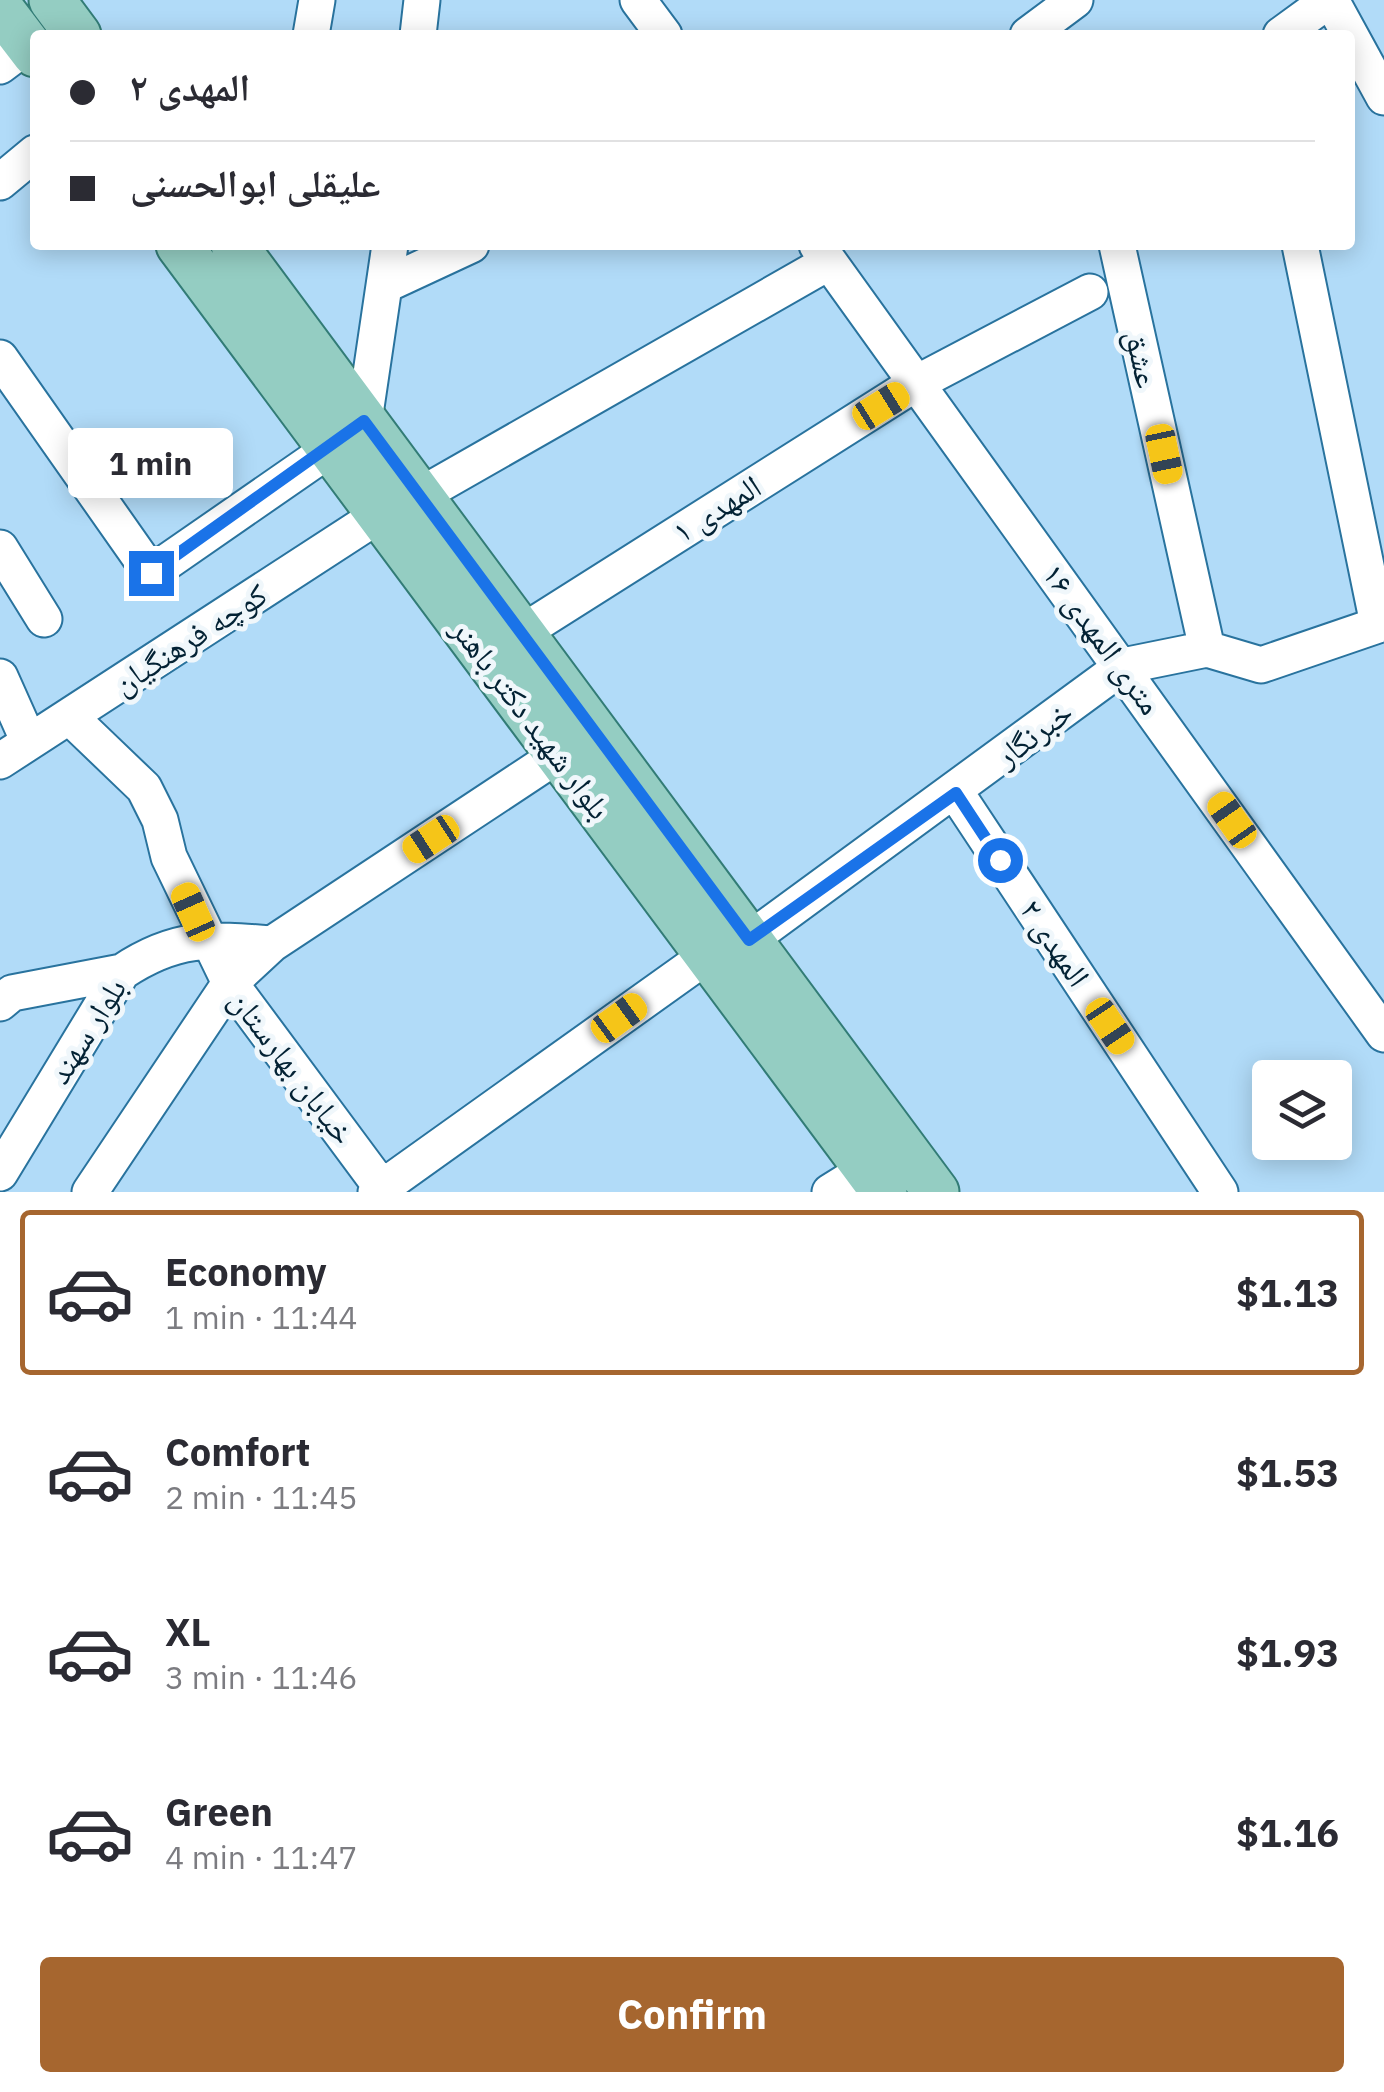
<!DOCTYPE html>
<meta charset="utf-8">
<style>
:root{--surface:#fff;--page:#f7f7f7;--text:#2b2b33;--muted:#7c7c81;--line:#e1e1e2;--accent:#a6662f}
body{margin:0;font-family:"IBM Plex Sans","Noto Naskh Arabic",sans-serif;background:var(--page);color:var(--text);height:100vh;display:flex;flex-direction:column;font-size:38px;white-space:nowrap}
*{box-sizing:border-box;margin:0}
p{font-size:32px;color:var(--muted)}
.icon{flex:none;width:55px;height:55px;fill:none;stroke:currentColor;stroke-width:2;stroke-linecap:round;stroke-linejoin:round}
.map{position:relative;height:1192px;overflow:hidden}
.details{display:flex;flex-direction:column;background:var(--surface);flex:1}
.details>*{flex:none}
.banner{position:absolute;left:30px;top:30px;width:1325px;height:220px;border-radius:10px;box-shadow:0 5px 25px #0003;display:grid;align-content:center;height:220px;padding:0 40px;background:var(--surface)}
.tools{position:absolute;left:1252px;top:1060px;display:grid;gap:20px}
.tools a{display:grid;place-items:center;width:100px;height:100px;border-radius:10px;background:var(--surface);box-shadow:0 5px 25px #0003;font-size:50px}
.end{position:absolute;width:45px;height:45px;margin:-22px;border:12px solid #1a73e8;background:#fff;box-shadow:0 0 0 5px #fff}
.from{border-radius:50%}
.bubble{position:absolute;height:70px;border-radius:10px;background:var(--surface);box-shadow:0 5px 25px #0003;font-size:32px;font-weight:800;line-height:70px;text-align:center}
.car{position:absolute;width:30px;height:60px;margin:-30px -15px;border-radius:12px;box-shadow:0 0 8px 2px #0007;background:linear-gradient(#f5c518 24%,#345 0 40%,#f5c518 0 76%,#345 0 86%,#f5c518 0)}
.banner b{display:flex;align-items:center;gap:35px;height:95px;font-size:38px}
.banner b+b{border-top:2px solid var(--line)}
.banner i{width:25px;height:25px;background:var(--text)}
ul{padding:18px 0 0;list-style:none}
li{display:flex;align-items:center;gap:30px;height:165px;margin:0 20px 15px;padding:0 20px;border:5px solid transparent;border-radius:10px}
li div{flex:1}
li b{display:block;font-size:38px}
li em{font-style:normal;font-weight:800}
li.selected{border-color:var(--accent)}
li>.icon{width:90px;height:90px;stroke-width:1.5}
.primary-button{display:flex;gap:20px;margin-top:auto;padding:20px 40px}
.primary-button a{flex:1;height:115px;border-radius:10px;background:var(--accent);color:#fff;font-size:40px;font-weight:800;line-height:115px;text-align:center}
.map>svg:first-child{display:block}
</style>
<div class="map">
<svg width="1384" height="1192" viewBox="0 0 1384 1192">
<rect width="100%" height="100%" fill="#b1dbf8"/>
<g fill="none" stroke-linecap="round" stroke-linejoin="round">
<g stroke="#29739e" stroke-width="39">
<path id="minor" d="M 638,0 L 664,35
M 1331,0 L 1384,97
M 311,35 L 317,0
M 418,35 L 422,0
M 1028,35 L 1075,0
M 1281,35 L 1329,0
M 0,66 L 28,45
M 0,182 L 35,153
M 817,245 L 1384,1034
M 1117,245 L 1207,649
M 1300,245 L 1378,624
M 385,285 L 471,245
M 0,358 L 151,573 L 330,449
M 364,421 L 390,245
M 419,496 L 829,262
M 0,548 L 44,619
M 521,633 L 913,385 L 1090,292
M 0,677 L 29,742
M 70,717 L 144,788 L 160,820 L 169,857 L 230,983 L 385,1192
M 0,761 L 379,515
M 956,793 L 1220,1192
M 749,940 L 1123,666 L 1207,649 L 1261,665 L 1384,623
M 0,1003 L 12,993 L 122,972
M 0,1173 L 122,972 C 176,936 210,939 272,944
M 90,1192 L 230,983 L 272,944 L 558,755
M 376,1192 L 708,955
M 830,1192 L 867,1169"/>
</g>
<g stroke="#327c76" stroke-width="49">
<path id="major" d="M 52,0 L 78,35
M 0,8 L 35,54
M 179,245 L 884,1192
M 234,245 L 936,1192"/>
</g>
<use href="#minor" stroke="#fff" stroke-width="35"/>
<use href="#major" stroke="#94cdc2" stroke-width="45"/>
</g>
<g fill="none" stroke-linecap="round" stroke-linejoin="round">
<path stroke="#1a73e8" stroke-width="12" d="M 151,573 L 364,421 L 749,940 L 956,793 L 1000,860"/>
</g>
<g text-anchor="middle" stroke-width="10" stroke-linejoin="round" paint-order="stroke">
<g font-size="32" fill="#032234" stroke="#f0f7fb">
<text transform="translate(1142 359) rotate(78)" y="11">عشق</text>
<text transform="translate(717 509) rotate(-32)" y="11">المهدی ۱</text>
<text transform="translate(190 639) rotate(-33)" y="11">کوچه فرهنگیان</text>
<text transform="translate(1102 639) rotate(54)" y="11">۱۶ متری المهدی</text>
<text transform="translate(531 719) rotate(53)" y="11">بلوار شهید دکتر باهنر</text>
<text transform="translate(1034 734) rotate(-37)" y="11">خبرنگار</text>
<text transform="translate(1055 943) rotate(56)" y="11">المهدی ۲</text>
<text transform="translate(87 1031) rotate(-58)" y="11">بلوار سهند</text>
<text transform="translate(292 1067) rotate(53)" y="11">خیابان بهارستان</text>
</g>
</g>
</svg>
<div class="tools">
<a><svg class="icon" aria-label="layers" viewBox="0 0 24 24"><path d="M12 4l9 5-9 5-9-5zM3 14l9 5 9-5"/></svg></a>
</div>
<i class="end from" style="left:1000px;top:860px"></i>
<i class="end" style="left:151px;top:573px"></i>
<div class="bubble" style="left:68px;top:428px;width:165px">1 min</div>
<i class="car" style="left:881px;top:406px;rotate:58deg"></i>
<i class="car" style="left:1164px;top:454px;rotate:168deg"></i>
<i class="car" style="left:1232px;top:820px;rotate:325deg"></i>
<i class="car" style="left:431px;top:839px;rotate:237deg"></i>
<i class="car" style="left:193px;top:912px;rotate:336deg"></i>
<i class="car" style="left:619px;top:1018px;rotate:54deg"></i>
<i class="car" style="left:1110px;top:1026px;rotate:146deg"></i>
<div class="banner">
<b><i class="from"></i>المهدی ۲</b>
<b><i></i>علیقلی ابوالحسنی</b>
</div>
</div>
<section class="details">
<ul>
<li class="selected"><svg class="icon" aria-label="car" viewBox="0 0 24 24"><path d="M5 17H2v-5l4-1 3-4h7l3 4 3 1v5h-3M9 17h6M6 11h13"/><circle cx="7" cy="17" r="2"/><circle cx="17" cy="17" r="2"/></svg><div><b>Economy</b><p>1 min · 11:44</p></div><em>$1.13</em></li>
<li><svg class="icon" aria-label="car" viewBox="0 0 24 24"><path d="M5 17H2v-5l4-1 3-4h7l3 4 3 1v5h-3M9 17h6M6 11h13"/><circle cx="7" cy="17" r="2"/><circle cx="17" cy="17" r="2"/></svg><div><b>Comfort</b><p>2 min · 11:45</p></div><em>$1.53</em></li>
<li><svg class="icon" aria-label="car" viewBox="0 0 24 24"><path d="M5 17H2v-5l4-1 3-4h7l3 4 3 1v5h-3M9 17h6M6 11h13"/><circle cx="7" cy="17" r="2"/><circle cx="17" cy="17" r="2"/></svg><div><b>XL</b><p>3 min · 11:46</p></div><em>$1.93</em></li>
<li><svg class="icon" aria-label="car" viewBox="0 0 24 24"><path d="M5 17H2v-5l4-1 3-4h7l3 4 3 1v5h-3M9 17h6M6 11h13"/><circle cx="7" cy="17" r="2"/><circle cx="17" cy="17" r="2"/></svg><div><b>Green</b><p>4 min · 11:47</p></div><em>$1.16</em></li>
</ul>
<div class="primary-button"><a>Confirm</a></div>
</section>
